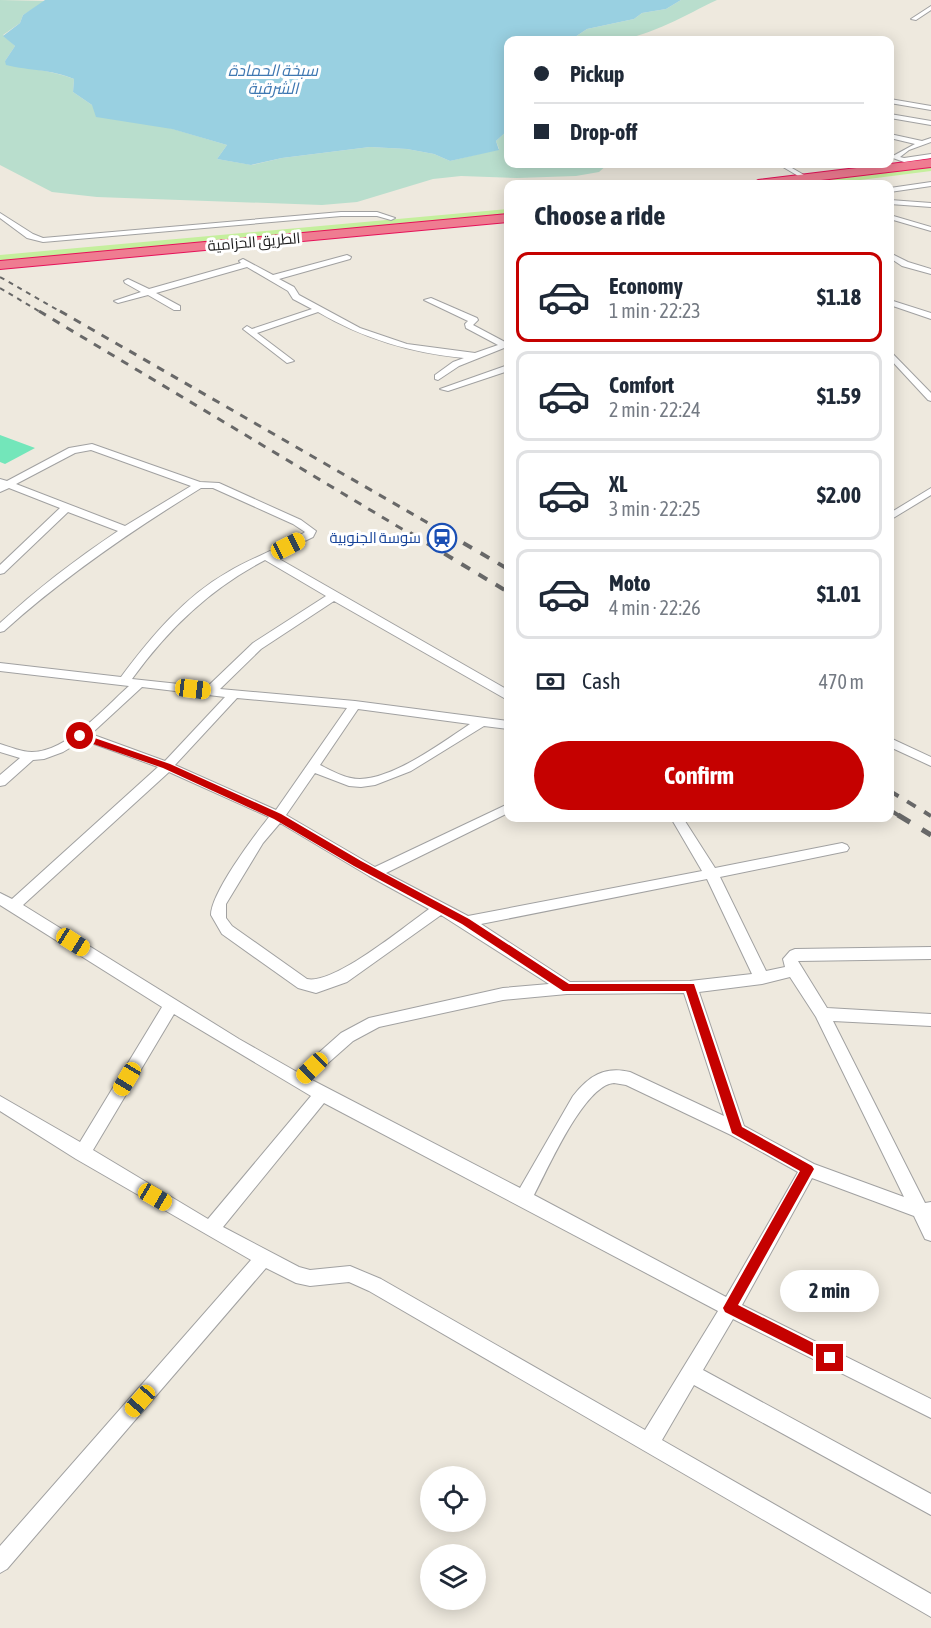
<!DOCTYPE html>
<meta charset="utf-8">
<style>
:root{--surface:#fff;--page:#f6f6f7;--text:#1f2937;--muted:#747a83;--line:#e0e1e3;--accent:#c50100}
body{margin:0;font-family:"Asap Condensed",Cairo,sans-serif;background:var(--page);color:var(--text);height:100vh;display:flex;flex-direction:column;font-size:22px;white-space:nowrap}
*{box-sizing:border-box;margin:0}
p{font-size:20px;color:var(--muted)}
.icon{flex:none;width:33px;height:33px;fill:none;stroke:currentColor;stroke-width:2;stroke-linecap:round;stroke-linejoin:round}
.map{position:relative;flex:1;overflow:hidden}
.drawer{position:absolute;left:504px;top:180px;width:390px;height:642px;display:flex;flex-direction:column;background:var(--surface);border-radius:12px;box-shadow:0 3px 15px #0003}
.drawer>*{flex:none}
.banner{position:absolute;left:504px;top:36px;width:390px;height:132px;border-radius:12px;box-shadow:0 3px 15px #0003;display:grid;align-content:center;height:132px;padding:0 30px;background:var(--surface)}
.fabs{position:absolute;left:420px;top:1466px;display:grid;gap:12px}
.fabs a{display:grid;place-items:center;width:66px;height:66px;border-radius:50%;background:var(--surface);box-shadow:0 3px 15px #0003;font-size:30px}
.end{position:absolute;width:27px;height:27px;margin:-14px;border:8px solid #c50100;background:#fff;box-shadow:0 0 0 3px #fff}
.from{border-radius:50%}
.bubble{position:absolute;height:42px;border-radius:21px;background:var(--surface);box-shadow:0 3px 15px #0003;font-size:20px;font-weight:700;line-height:42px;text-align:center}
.car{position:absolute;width:18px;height:36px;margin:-18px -9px;border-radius:8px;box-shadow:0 0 4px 2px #0007;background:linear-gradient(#f5c518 24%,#345 0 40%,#f5c518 0 76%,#345 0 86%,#f5c518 0)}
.banner b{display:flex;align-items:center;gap:21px;height:57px;font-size:22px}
.banner b+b{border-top:2px solid var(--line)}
.banner i{width:15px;height:15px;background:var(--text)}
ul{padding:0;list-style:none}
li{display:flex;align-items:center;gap:18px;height:90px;margin:0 12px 9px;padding:0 18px;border:3px solid var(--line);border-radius:12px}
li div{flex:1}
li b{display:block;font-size:22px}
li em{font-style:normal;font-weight:700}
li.on{border-color:var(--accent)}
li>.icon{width:54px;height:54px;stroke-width:1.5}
h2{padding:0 30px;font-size:27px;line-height:72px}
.pay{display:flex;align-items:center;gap:15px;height:66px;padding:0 30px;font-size:22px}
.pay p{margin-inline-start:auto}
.cta{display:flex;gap:12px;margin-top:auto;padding:12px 30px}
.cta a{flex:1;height:69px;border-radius:36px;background:var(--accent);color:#fff;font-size:24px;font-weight:700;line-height:69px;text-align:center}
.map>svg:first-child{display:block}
</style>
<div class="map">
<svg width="931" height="1628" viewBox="0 0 931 1628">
<rect width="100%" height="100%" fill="#eee9de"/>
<path fill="#c5ef9d" d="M 931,165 L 931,171 L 829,184 L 776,184 Z
M 508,209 L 508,216 L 0,261 L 0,255 Z"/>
<path fill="#b9decd" d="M 0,0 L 46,1 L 23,15 L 20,23 L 3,35 L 15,46 L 5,61 C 30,71 49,69 74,79 L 73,92 L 92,105 L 227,145 L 217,159 L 252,165 L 282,158 L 370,147 L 407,149 L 434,154 L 450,161 L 499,149 L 496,141 L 508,130 L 508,164 L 608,164 L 599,172 L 576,176 L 517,178 L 461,176 L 433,179 L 357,202 L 322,205 L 97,197 L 52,192 L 0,165 Z
M 681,0 L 717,0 C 685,15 653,35 618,40 C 605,42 590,40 576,40 L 575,37 L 587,29 L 634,19 L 642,13 L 666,9 Z"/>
<path fill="#73e6ba" d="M 0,435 L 35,448 L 5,464 L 0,462 Z"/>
<path fill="#99d0e1" d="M 45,0 L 681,0 L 666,9 L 642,13 L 634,19 L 587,29 L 575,37 L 576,40 L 508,40 L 508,130 L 496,141 L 499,150 L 450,161 L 434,154 L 407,149 L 370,147 L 282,158 L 251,165 L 217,159 L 227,145 L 172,129 L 96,117 L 92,105 L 73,92 L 74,79 C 50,69 31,71 6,65 L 5,61 L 15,46 L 3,36 L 20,23 L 23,15 Z"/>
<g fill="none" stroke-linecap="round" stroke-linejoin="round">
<g stroke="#a1a1a1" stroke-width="2">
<path id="street" d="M 931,6 L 931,10 L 916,20 L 911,19 Z
M 890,99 L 931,106 L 931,110 L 890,103 Z
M 890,114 L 931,121 L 931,125 L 890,118 Z
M 890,134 L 922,141 L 931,138 L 931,142 L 909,150 L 900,157 L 904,158 L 931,154 L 931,158 L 904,162 L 893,158 L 893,156 L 915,144 L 890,138 Z
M 778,164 L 785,164 L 811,179 L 805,180 Z
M 931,182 L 931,186 L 890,192 L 890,188 Z
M 890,200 L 931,203 L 931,207 L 890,204 Z
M 341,212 L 377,212 L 395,218 L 391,220 L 377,216 L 341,216 L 43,242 L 27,238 L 0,218 L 0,213 L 33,234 L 43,238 Z
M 890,215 L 931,227 L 931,231 L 890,219 Z
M 890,253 L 908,262 L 931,269 L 931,274 L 902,266 L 890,258 Z
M 347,255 L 351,257 L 350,259 L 279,279 L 294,287 L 299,295 L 360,328 L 407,344 L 475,353 L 498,345 L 466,328 L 465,324 L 468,321 L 424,300 L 431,298 L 477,318 L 478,320 L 473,325 L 505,342 L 508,342 L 508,349 L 504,348 L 459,366 L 438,380 L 435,379 L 435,375 L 453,362 L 464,358 C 411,353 364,339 318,312 L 257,333 L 294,361 L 287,363 L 243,329 L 247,326 L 252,329 L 312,309 L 293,299 L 288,291 L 247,267 L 156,293 L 180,306 L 180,310 L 174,310 L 148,295 L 118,303 L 114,301 L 141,292 L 125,283 L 124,281 L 128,279 L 149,289 L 241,263 L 239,261 L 243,259 L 273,275 Z
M 890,300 L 931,313 L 931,319 L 890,305 Z
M 890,351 L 931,393 L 931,401 L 928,400 L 890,359 Z
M 508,365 L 508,371 L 448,391 L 440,389 Z
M 92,444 L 200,482 L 219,483 L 301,520 L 316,531 L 313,537 L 274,556 L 508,690 L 508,699 L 504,698 L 334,601 L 261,649 L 220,689 L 355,701 L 508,721 L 508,729 L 484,726 L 411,771 L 375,785 L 361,787 L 349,786 L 315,773 L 286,815 L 375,867 L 508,804 L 508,813 L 386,873 L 468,916 L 702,871 L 671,818 L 683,818 L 715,868 L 842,843 L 847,845 L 849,848 L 847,851 L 720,877 L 766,971 L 785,967 L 783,959 L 790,951 L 795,949 L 931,947 L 931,959 L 798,961 L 827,1008 L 931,1014 L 931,1026 L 833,1021 L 925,1203 L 931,1202 L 931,1241 L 925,1239 L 914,1216 L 812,1178 L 742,1305 L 931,1399 L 931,1418 L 733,1319 L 703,1370 L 931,1494 L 931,1515 L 694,1385 L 662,1440 L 931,1594 L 931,1617 L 369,1291 L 349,1282 L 310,1286 L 296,1283 L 266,1268 L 7,1569 L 0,1573 L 0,1546 L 251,1260 L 76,1159 L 0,1111 L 0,1096 L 80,1142 L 162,1007 L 0,905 L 0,893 L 12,899 L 158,767 L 83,740 L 63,752 L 44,759 L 33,760 L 5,785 L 0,786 L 0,775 L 20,758 L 0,752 L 0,744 C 10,747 22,752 32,752 C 67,752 105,707 129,686 L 0,671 L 0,663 L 121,677 C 151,637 184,597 228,572 C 253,557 282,548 305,532 L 293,524 L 213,488 L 201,488 C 131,531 65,576 4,631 L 0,632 L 0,623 C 37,589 76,559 118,531 L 68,512 L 4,573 L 0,574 L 0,565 L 60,508 L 9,488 L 0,492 L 0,479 L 7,481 L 69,448 ZM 91,450 L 191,486 L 125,526 L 16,484 L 75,453 ZM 265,560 L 326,596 L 253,643 L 207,687 L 132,679 C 169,628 210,589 265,560 ZM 142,687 L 225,697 L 165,761 L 91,734 ZM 237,698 L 347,708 L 276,810 L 175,765 ZM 358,709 L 470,724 C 441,743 395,778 360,779 C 346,779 332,771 320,765 ZM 169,772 L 269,817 C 254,836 211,893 211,915 L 222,934 L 298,988 L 316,993 L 347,982 L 441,915 L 549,984 L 503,988 L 369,1018 L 341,1033 L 297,1072 L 239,1039 L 23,905 ZM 280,823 L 369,876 L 429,909 C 405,926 334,985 307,979 L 232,926 L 226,918 L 226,904 L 263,843 ZM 707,879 L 752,974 L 690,981 L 570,982 L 481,924 ZM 790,977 L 816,1017 L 904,1197 L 814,1164 L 744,1126 L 699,992 L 762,984 ZM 684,993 L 724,1116 L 630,1072 C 604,1066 589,1076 573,1096 L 520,1188 L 310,1079 L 353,1041 L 379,1027 L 503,1000 L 567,994 ZM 174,1014 L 311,1096 L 208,1219 L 93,1150 ZM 614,1083 L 626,1085 L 731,1135 L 798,1172 L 726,1297 L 534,1195 C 548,1169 584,1085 614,1083 ZM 324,1103 L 718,1311 L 645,1430 L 381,1279 L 350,1266 L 310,1270 L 299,1267 L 223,1227 Z
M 931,488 L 931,495 L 890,520 L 890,513 Z
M 890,738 L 931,757 L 931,766 L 890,747 Z"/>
</g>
<g stroke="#e51259" stroke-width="2">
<path id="highway" d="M 931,159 L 931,167 L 787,184 L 751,184 L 758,180 Z
M 508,214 L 508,222 L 0,269 L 0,261 Z"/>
</g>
<use href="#street" fill="#fff" fill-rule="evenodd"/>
<use href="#highway" fill="#ef7c91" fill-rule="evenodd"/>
<path stroke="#686868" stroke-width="2" stroke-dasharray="5 5" stroke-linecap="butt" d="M 0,277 L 63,313
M 0,288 L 42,313"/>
<path stroke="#686868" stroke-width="3" stroke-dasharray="8 8" stroke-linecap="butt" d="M 39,311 L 412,535
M 60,311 L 449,535"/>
<path stroke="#686868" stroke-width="4" stroke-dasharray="10 10" stroke-linecap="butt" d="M 410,533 L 508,592
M 446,533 L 508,569
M 890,791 L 931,816
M 890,810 L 901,817"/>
<path stroke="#686868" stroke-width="5" stroke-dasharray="14 14" stroke-linecap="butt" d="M 898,815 L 931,835"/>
</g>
<path fill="#c50100" d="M 76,734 L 83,734 L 170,764 L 281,814 L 361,861 L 469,919 L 569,984 L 694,984 L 742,1127 L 812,1166 L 814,1169 L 738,1305 L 835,1354 L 837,1358 L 835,1363 L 830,1365 L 826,1363 L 725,1312 L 723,1308 L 800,1171 L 732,1133 L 686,991 L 563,991 L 462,924 L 354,866 L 274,819 L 163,768 L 76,738 Z"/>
<defs>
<g id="station-ring" transform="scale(1.5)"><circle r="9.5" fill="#fff" stroke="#1a4fb4" stroke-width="1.5"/><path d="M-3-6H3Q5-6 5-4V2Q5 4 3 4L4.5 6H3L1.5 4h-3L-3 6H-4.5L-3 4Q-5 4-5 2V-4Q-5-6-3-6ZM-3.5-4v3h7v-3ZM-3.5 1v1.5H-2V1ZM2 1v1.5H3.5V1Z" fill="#1a4fb4"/></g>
</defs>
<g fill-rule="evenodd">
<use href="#station-ring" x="442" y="538"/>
</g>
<g text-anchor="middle" stroke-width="6" stroke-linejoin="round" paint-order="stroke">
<g font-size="15" fill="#1a1a1a" stroke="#fff">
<text transform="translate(254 242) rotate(-5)" y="5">الطريق الحزامية</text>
</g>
<g font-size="15" fill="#164399" stroke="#fff" text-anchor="end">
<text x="421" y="543">سوسة الجنوبية</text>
</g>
<g font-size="16" font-style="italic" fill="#3f78b2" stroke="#fff">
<text x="273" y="76">سبخة الحمادة<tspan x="273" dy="18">الشرقية</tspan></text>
</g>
</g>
</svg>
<div class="fabs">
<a><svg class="icon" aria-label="locate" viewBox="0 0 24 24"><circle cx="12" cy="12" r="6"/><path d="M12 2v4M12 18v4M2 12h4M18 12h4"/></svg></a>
<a><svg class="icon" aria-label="layers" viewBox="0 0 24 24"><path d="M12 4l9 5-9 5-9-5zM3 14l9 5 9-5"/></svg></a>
</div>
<i class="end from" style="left:80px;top:736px"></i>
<i class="end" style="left:830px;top:1358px"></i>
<div class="bubble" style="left:780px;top:1270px;width:99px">2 min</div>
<i class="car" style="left:288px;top:546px;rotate:63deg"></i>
<i class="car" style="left:193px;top:689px;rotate:97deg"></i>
<i class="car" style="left:73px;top:942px;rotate:122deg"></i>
<i class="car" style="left:312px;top:1068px;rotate:226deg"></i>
<i class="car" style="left:127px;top:1079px;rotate:211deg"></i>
<i class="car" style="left:155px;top:1197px;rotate:120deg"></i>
<i class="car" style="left:140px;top:1401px;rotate:221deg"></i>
<div class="banner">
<b><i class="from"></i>Pickup</b>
<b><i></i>Drop-off</b>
</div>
<section class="drawer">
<h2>Choose a ride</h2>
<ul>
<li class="on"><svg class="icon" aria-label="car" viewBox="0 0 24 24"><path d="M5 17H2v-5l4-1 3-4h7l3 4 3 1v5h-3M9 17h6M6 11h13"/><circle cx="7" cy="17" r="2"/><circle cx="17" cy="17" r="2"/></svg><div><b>Economy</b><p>1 min · 22:23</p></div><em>$1.18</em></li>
<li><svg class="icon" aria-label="car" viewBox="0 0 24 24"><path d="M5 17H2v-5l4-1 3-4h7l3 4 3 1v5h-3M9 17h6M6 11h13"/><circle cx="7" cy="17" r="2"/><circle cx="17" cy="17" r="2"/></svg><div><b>Comfort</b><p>2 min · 22:24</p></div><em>$1.59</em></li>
<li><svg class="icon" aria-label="car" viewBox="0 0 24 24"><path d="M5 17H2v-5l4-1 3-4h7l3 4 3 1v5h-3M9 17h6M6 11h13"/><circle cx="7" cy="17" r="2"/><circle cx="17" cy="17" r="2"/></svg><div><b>XL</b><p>3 min · 22:25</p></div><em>$2.00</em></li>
<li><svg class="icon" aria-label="car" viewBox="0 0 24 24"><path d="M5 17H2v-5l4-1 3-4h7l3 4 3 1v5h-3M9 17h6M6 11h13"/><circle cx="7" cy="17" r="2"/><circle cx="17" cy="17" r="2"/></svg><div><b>Moto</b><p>4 min · 22:26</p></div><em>$1.01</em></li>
</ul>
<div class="pay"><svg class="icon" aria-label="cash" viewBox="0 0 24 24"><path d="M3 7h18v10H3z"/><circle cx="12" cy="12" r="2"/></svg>Cash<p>470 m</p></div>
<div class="cta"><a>Confirm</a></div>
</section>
</div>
